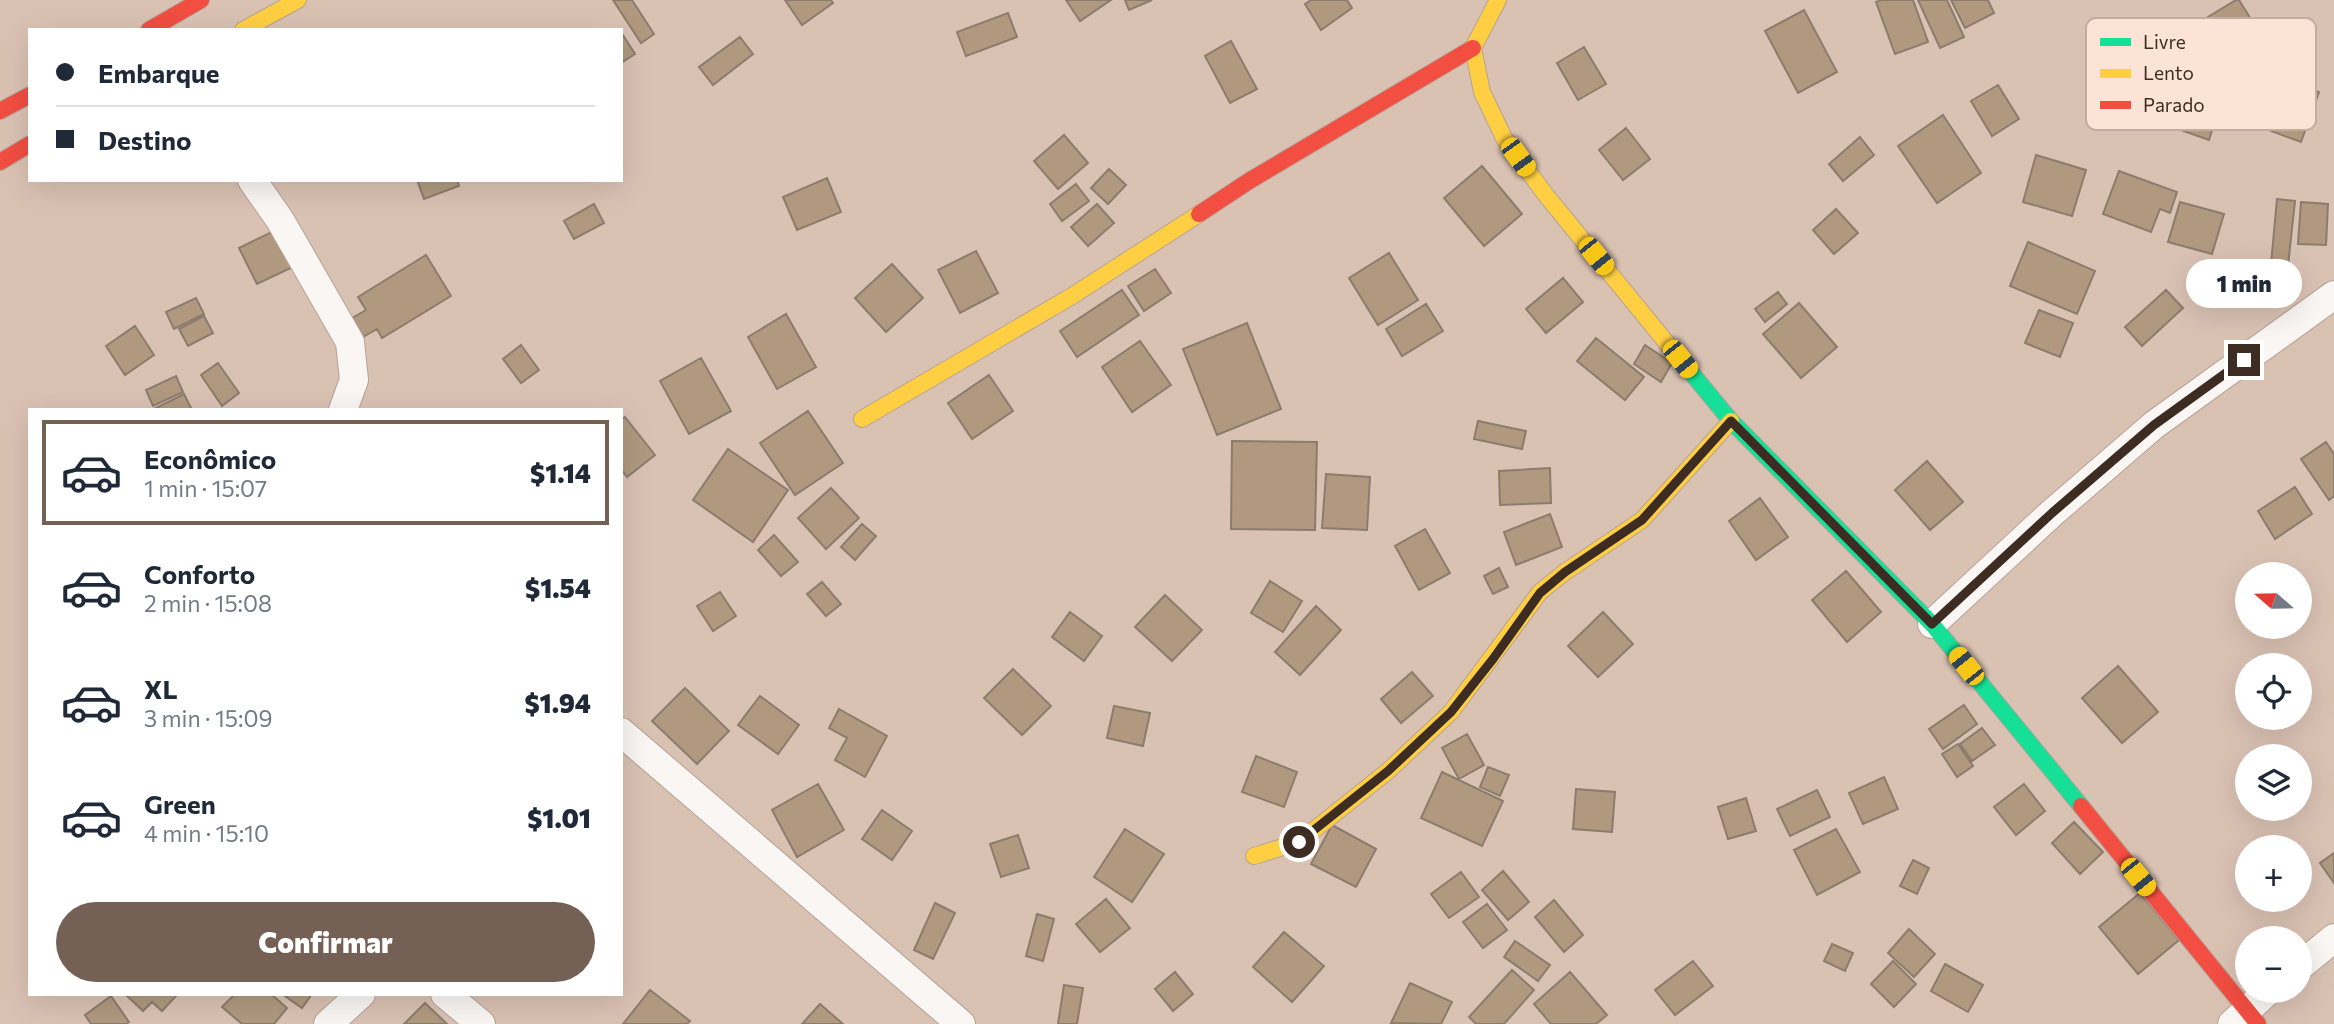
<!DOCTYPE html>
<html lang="pt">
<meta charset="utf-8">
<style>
:root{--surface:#fff;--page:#f6f6f7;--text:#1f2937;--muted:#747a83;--line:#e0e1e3;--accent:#746054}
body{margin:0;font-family:Commissioner,sans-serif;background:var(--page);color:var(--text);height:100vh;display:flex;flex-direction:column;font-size:26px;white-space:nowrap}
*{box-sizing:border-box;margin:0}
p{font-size:23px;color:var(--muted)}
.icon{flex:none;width:38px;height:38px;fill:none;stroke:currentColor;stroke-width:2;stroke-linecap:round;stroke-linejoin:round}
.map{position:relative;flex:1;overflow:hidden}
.panel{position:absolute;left:28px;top:408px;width:595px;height:588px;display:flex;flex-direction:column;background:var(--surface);border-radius:0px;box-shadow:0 7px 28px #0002}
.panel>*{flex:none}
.banner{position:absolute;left:28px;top:28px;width:595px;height:154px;border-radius:0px;box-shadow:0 7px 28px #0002;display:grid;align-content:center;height:154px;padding:0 28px;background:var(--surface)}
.needle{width:46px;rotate:290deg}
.buttons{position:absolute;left:2235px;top:562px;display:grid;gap:14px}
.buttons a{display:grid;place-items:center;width:77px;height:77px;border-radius:50%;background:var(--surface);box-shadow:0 7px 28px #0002;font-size:35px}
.end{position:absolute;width:32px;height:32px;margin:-16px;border:9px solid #3d2c21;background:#fff;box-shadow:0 0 0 4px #fff}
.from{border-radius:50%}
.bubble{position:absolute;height:49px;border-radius:24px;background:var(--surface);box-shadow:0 7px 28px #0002;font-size:23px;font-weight:800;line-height:49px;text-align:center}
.car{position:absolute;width:21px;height:42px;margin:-21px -10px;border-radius:9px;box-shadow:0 0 5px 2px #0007;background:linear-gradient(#f5c518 24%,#345 0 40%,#f5c518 0 76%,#345 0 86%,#f5c518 0)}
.banner b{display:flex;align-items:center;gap:24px;height:66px;font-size:26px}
.banner b+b{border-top:2px solid var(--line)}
.banner i{width:18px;height:18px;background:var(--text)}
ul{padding:12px 0 0;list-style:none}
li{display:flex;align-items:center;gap:21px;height:105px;margin:0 14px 10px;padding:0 14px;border:4px solid transparent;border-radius:0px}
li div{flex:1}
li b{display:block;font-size:26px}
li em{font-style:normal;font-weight:800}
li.selected{border-color:var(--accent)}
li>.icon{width:63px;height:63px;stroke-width:1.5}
.cta{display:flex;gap:14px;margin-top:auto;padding:14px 28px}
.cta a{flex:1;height:80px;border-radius:42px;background:var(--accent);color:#fff;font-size:28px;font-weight:800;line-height:80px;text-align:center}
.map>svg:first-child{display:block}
</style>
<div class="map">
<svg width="2334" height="1024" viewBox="0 0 2334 1024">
<rect width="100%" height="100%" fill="#dac2b3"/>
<path fill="#b0997f" stroke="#8c7c6e" stroke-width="2" d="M 613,0 L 632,0 L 654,34 L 641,43 Z
M 785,0 L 831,0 L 833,3 L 802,25 Z
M 1066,0 L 1111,0 L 1080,21 Z
M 1125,0 L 1152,0 L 1129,10 Z
M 1311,0 L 1347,0 L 1352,8 L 1321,30 L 1305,4 Z
M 1881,0 L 1913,0 L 1928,42 L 1895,54 L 1876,2 Z
M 1918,0 L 1947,0 L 1964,37 L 1940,48 Z
M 1951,0 L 1988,0 L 1994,13 L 1965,28 Z
M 2236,0 L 2239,0 L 2262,37 L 2222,62 L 2198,23 Z
M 1804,10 L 1837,72 L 1798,93 L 1765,31 Z
M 1008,13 L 1017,37 L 966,56 L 957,32 Z
M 621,32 L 635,54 L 621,63 Z
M 740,37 L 753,54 L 713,85 L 699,67 Z
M 1231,41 L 1257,89 L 1230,103 L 1205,56 Z
M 1584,47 L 1606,84 L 1578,100 L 1557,63 Z
M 2262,71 L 2319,92 L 2301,142 L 2244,121 Z
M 1998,85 L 2019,119 L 1992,136 L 1971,101 Z
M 2179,97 L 2218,111 L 2209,140 L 2169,126 Z
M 1943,115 L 1981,173 L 1937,203 L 1898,146 Z
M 1626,128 L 1650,159 L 1623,180 L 1599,150 Z
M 1064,135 L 1088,163 L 1058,189 L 1034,161 Z
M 1860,137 L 1874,155 L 1843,181 L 1829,164 Z
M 2036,155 L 2086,170 L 2072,216 L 2023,202 Z
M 1482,166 L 1522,214 L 1484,246 L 1444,198 Z
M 1109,169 L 1126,185 L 1108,204 L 1091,188 Z
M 2119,171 L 2177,192 L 2170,213 L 2160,209 L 2151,232 L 2103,214 Z
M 827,178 L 841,212 L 797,230 L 783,197 Z
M 417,180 L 457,180 L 459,186 L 424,199 Z
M 1076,184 L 1089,201 L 1062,221 L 1050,204 Z
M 2277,199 L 2295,201 L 2288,266 L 2271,264 Z
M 2180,202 L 2224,214 L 2212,254 L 2168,242 Z
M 2301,202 L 2328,204 L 2326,245 L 2298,244 Z
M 594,204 L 604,223 L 574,239 L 564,221 Z
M 1097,204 L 1114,223 L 1088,246 L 1071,227 Z
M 1836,209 L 1858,233 L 1834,254 L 1813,230 Z
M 278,229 L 297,265 L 257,284 L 239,248 Z
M 2028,242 L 2095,271 L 2077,314 L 2010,286 Z
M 976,251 L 998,293 L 960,313 L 938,270 Z
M 1389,253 L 1418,300 L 1378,325 L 1349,278 Z
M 426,255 L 451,296 L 382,338 L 377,329 L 363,337 L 352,318 L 366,310 L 358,297 Z
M 892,264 L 923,298 L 886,332 L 855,298 Z
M 1155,269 L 1171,293 L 1144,311 L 1128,286 Z
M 1563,278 L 1583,302 L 1546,333 L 1526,309 Z
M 1122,290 L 1139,315 L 1077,357 L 1060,331 Z
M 2166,290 L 2183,308 L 2142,346 L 2125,327 Z
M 1778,292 L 1787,304 L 1765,322 L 1755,309 Z
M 196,298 L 204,314 L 174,329 L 166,312 Z
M 1799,303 L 1837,347 L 1801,378 L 1763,334 Z
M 1426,304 L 1443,331 L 1402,356 L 1386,329 Z
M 2039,310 L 2073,323 L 2060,357 L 2025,343 Z
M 786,314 L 816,367 L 777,389 L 748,337 Z
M 204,316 L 213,333 L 188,346 L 179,329 Z
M 1247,323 L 1281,409 L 1217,435 L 1183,349 Z
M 135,326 L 154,355 L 125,375 L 106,346 Z
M 1596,338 L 1644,377 L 1625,400 L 1577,361 Z
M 1140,341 L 1171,385 L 1132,412 L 1102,367 Z
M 521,345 L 539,370 L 521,383 L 503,359 Z
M 1645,345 L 1672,363 L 1661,382 L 1634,364 Z
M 701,358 L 731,411 L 689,434 L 660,381 Z
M 218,363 L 239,393 L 222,406 L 201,375 Z
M 989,375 L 1013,411 L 972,439 L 948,403 Z
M 176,376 L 183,392 L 153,406 L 146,390 Z
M 184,394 L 192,410 L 152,410 Z
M 808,411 L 843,463 L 795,495 L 760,443 Z
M 625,417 L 655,455 L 627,477 L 621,469 L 621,420 Z
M 1478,421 L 1526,431 L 1522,449 L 1474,439 Z
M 1232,441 L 1317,442 L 1315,530 L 1231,529 Z
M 2326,442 L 2334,454 L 2334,496 L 2329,500 L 2301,459 Z
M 728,449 L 788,490 L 753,542 L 693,500 Z
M 1927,461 L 1963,502 L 1930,530 L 1895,490 Z
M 1550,468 L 1551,503 L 1500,505 L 1499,471 Z
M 1326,474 L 1370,477 L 1367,530 L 1322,528 Z
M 2295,487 L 2312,514 L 2275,539 L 2258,511 Z
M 831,488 L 859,518 L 826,549 L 798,518 Z
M 1760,498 L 1788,537 L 1756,560 L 1729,521 Z
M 1550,514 L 1562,547 L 1516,565 L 1504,532 Z
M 862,524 L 876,536 L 855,560 L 841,547 Z
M 1425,529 L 1450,573 L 1419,590 L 1395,546 Z
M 774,535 L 798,562 L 781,576 L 758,550 Z
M 1499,568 L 1508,587 L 1493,594 L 1484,576 Z
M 1846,571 L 1881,612 L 1847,642 L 1812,600 Z
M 1270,581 L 1302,601 L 1283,632 L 1251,613 Z
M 822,582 L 841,604 L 826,616 L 807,594 Z
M 720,592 L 736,616 L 713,631 L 697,606 Z
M 1165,595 L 1202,630 L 1172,661 L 1135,627 Z
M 1316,606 L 1341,630 L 1300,675 L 1275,652 Z
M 1070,612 L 1102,636 L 1084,661 L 1052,637 Z
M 1603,612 L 1633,644 L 1598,677 L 1568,646 Z
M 2118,666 L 2158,712 L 2122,743 L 2082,698 Z
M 1013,669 L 1051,706 L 1022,735 L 984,698 Z
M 1412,672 L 1433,696 L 1401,723 L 1381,699 Z
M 685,688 L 729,731 L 697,764 L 652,721 Z
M 760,696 L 799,725 L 778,754 L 738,725 Z
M 1964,705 L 1977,724 L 1943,749 L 1929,729 Z
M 1114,706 L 1150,713 L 1143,746 L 1107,738 Z
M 839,709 L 887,736 L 865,777 L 835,760 L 847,738 L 829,728 Z
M 1982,728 L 1995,745 L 1972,761 L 1960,744 Z
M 1467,734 L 1484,765 L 1459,779 L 1442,748 Z
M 1958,744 L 1973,766 L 1957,777 L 1942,754 Z
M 1256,756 L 1297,772 L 1284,807 L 1242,792 Z
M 1488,767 L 1509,775 L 1500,796 L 1480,787 Z
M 1442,772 L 1503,801 L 1482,846 L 1421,818 Z
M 1884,777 L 1898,809 L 1863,824 L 1849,793 Z
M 818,784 L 844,830 L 797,857 L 772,810 Z
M 2024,784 L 2045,811 L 2016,835 L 1994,807 Z
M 1576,789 L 1615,792 L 1612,832 L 1573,829 Z
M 1817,790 L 1830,817 L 1790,836 L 1777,809 Z
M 1746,798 L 1756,831 L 1728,839 L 1718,807 Z
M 882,810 L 912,831 L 892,860 L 862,839 Z
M 2074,822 L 2103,852 L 2080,874 L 2052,843 Z
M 1332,825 L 1376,849 L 1356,887 L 1311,864 Z
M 1125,829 L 1164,854 L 1132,902 L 1094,877 Z
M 1836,829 L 1860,872 L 1817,895 L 1794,850 Z
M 1018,835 L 1029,868 L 1001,877 L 990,844 Z
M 2334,853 L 2334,883 L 2320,863 Z
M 1913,860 L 1929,868 L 1917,894 L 1900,886 Z
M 1503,871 L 1529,902 L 1508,920 L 1482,890 Z
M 1461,872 L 1479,897 L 1449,918 L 1431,894 Z
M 2140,893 L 2179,940 L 2138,974 L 2099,927 Z
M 1106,899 L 1130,928 L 1100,952 L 1076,924 Z
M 1554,900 L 1583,935 L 1564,952 L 1535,917 Z
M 935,903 L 955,913 L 933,959 L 914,950 Z
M 1487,904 L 1507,930 L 1483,948 L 1463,922 Z
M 1037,914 L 1054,919 L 1043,961 L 1026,956 Z
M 1909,929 L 1935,954 L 1914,977 L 1888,953 Z
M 1284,932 L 1324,966 L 1292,1002 L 1253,967 Z
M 1515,941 L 1550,965 L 1538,981 L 1504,957 Z
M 1832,944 L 1853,953 L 1845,971 L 1824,961 Z
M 1693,961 L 1713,986 L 1675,1015 L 1655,990 Z
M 1893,961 L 1916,984 L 1894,1007 L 1871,984 Z
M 1945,964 L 1983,985 L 1968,1012 L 1931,991 Z
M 1512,970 L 1534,990 L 1504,1024 L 1476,1024 L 1469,1017 Z
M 1175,972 L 1193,994 L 1173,1011 L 1155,989 Z
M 1570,972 L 1607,1015 L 1596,1024 L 1551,1024 L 1534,1004 Z
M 1410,983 L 1452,1002 L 1441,1024 L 1391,1023 Z
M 1064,985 L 1083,988 L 1077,1024 L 1058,1024 Z
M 650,990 L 690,1021 L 687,1024 L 623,1024 Z
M 125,994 L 173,994 L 176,996 L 162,1011 L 152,1002 L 143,1011 Z
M 235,994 L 271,994 L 287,1008 L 274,1024 L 242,1024 L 222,1007 Z
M 282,994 L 312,994 L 302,1008 Z
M 111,996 L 129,1022 L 126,1024 L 91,1024 L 85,1015 Z
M 425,1003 L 447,1024 L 404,1024 Z
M 820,1004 L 843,1024 L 802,1024 Z"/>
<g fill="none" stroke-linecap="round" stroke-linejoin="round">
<g stroke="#b5a297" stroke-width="30">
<path id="street" d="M 252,180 L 280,220 L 350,342 L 354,380 L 343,410
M 1932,624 L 2052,513 L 2154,425 L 2334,295
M 621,732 L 961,1024
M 2300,966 L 2334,938
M 445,994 L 481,1024
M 328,1024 L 361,994
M 2232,1024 L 2269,990"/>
</g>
<g stroke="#b5a297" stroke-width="18">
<path id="fast" d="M 1675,353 L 1731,421 L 1932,624 L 2081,806"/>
</g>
<g stroke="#b5a297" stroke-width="18">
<path id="slow" d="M 1498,0 L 1473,48 L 1482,92 L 1504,138 L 1545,194 L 1675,353
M 243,30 L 298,0
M 862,419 L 1072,296 L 1199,214
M 1254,856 L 1299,842 L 1388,771 L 1451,712 L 1540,592 L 1565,572 L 1642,520 L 1731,421"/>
</g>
<g stroke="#b5a297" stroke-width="18">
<path id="jam" d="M 149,30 L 201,0
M 0,111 L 30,95
M 0,162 L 30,144
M 1199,214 L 1249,181 L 1473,48
M 2081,806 L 2258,1024"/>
</g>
<use href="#street" stroke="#f9f6f4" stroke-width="28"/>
<use href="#fast" stroke="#16e098" stroke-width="16"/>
<use href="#slow" stroke="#ffcf43" stroke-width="16"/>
<use href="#jam" stroke="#f24e42" stroke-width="16"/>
</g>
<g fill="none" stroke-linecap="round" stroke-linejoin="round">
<path stroke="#3d2c21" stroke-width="9" d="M 1299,842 L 1388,771 L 1451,712 L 1493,659 L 1540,593 L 1565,572 L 1642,520 L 1731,421 L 1932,624 L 2052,513 L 2154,425 L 2244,360"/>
</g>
<rect x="2086" y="18" width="230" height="112" rx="10" fill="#fbe4d6" stroke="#c2ada0" stroke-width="2"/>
<rect x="2100" y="38" width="31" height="8" fill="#16e098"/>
<rect x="2100" y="69" width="31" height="9" fill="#ffcf43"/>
<rect x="2100" y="101" width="31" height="8" fill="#f24e42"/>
<g font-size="19" fill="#3d2c21">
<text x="2143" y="49">Livre</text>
<text x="2143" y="80">Lento</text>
<text x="2143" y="112">Parado</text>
</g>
</svg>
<div class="buttons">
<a><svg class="needle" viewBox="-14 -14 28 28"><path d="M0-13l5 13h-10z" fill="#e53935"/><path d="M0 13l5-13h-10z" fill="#747a83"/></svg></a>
<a><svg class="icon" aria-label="locate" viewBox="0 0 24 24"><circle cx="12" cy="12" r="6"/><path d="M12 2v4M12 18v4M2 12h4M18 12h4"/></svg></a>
<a><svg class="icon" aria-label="layers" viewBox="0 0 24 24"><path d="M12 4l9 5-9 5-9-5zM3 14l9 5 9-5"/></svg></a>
<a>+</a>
<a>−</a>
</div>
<i class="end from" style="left:1299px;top:842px"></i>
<i class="end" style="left:2244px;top:360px"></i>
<div class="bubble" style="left:2186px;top:259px;width:116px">1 min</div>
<i class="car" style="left:1518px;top:157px;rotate:144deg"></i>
<i class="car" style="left:1596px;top:256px;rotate:141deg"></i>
<i class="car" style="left:1680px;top:359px;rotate:141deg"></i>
<i class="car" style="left:1966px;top:666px;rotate:321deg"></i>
<i class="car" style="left:2138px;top:877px;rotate:141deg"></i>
<div class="banner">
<b><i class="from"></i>Embarque</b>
<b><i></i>Destino</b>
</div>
<section class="panel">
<ul>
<li class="selected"><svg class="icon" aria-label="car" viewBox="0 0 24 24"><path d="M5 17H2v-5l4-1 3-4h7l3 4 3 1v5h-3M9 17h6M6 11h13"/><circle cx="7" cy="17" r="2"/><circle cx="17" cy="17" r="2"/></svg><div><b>Econômico</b><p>1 min · 15:07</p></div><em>$1.14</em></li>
<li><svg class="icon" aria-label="car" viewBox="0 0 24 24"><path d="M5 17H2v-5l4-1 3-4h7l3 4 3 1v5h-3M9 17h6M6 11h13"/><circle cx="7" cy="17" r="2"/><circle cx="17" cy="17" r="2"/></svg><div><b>Conforto</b><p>2 min · 15:08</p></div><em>$1.54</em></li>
<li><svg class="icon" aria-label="car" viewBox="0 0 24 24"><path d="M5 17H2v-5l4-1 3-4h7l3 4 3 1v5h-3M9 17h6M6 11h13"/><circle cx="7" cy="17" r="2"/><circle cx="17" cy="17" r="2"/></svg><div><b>XL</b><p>3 min · 15:09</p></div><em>$1.94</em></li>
<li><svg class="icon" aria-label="car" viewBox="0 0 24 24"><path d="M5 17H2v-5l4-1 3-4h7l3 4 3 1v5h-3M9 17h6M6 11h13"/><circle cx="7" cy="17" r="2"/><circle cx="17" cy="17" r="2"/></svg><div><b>Green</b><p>4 min · 15:10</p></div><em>$1.01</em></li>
</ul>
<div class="cta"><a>Confirmar</a></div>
</section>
</div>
